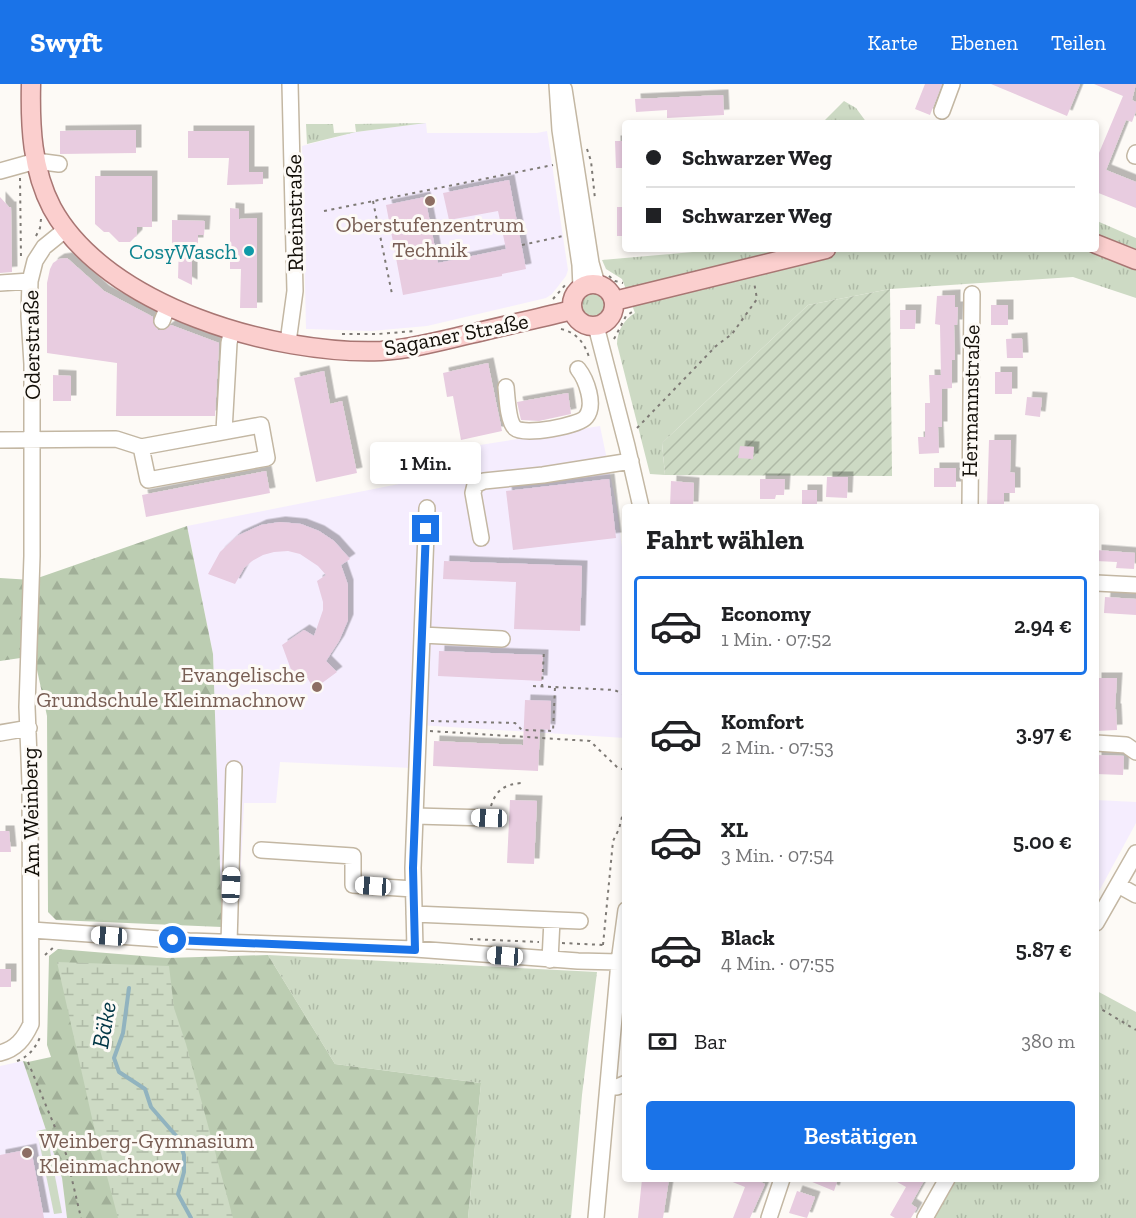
<!DOCTYPE html>
<html lang="de">
<meta charset="utf-8">
<style>
:root{--surface:#fff;--page:#f2f2f2;--text:#202124;--muted:#757577;--line:#e0e0e0;--accent:#1a73e8}
body{margin:0;font-family:"Zilla Slab",serif;background:var(--page);color:var(--text);height:100vh;display:flex;flex-direction:column;font-size:22px;white-space:nowrap}
*{box-sizing:border-box;margin:0}
p{font-size:20px;color:var(--muted)}
.icon{flex:none;width:33px;height:33px;fill:none;stroke:currentColor;stroke-width:2;stroke-linecap:round;stroke-linejoin:round}
.map{position:relative;flex:1;overflow:hidden}
.details{position:absolute;left:622px;top:420px;width:477px;height:678px;display:flex;flex-direction:column;background:var(--surface);border-radius:6px;box-shadow:0 3px 9px #0003}
.details>*{flex:none}
.hud{position:absolute;left:622px;top:36px;width:477px;height:132px;border-radius:6px;box-shadow:0 3px 9px #0003;display:grid;align-content:center;height:132px;padding:0 24px;background:var(--surface)}
.end{position:absolute;width:27px;height:27px;margin:-14px;border:8px solid #1a73e8;background:#fff;box-shadow:0 0 0 3px #fff}
.from{border-radius:50%}
.bubble{position:absolute;height:42px;border-radius:6px;background:var(--surface);box-shadow:0 3px 9px #0003;font-size:20px;font-weight:600;line-height:42px;text-align:center}
.car{position:absolute;width:18px;height:36px;margin:-18px -9px;border-radius:8px;box-shadow:0 0 4px 2px #0007;background:linear-gradient(#fff 24%,#345 0 40%,#fff 0 76%,#345 0 86%,#fff 0)}
.hud b{display:flex;align-items:center;gap:21px;height:57px;font-size:22px}
.hud b+b{border-top:2px solid var(--line)}
.hud i{width:15px;height:15px;background:var(--text)}
ul{padding:0;list-style:none}
li{display:flex;align-items:center;gap:18px;height:99px;margin:0 12px 9px;padding:0 12px;border:3px solid transparent;border-radius:6px}
li div{flex:1}
li b{display:block;font-size:22px}
li em{font-style:normal;font-weight:600}
li.active{border-color:var(--accent)}
li>.icon{width:54px;height:54px;stroke-width:1.5}
h2{padding:0 24px;font-size:27px;line-height:72px}
.pay{display:flex;align-items:center;gap:15px;height:66px;padding:0 24px;font-size:22px}
.pay p{margin-inline-start:auto}
.action{display:flex;gap:12px;margin-top:auto;padding:12px 24px}
.action a{flex:1;height:69px;border-radius:6px;background:var(--accent);color:#fff;font-size:24px;font-weight:600;line-height:69px;text-align:center}
header{display:flex;align-items:center;gap:36px;box-sizing:border-box;height:84px;padding:0 30px;background:var(--accent);color:#fff}
header strong{font-size:28px}
nav{display:flex;gap:33px;margin-inline-start:auto;font-size:21px}
.map>svg:first-child{display:block}
</style>
<header>
<strong>Swyft</strong>
<nav><a>Karte</a><a>Ebenen</a><a>Teilen</a></nav>
</header>
<div class="map">
<svg width="1136" height="1134" viewBox="0 0 1136 1134">
<defs>
<pattern id="grass-tufts" width="24" height="20" patternUnits="userSpaceOnUse" patternTransform="scale(1.5)"><rect width="24" height="20" fill="#cddac4"/><path d="M3 7l-1-3M5 7V3M7 7l1-3M15 17l-1-3M17 17v-4M19 17l1-3" fill="none" stroke="#afbaa7"/></pattern>
<pattern id="forest-firs" width="22" height="20" patternUnits="userSpaceOnUse" patternTransform="scale(1.5)"><rect width="22" height="20" fill="#bccdb2"/><path d="M5 1l3.5 6h-7zM16 11l3.5 6h-7z" fill="#a1af98"/></pattern>
<pattern id="wetland-marsh" width="20" height="14" patternUnits="userSpaceOnUse" patternTransform="scale(1.5)"><rect width="20" height="14" fill="#cddac4"/><path d="M1 5h8M5 5V1M11 12h8M15 12V8" fill="none" stroke="#afbaa7"/></pattern>
<pattern id="garden-furrows" width="10" height="10" patternUnits="userSpaceOnUse" patternTransform="scale(1.5)"><rect width="10" height="10" fill="#cddac4"/><path d="M-1 1l2-2M0 10L10 0M9 11l2-2" fill="none" stroke="#afbaa7"/></pattern>
<filter id="shadow"><feDropShadow dx="5.5" dy="-5.5" stdDeviation="0" flood-color="#0004"/></filter>
</defs>
<rect width="100%" height="100%" fill="#fdfaf6"/>
<path fill="#f5edfe" d="M 426,39 L 427,49 L 537,49 L 547,47 L 568,186 L 566,192 L 552,210 L 546,214 L 427,242 L 371,247 L 306,245 L 302,62 L 356,48 Z
M 600,342 L 617,424 L 623,471 L 626,519 L 625,654 L 419,641 L 412,684 L 280,678 L 276,719 L 244,719 L 238,844 L 222,843 L 213,570 L 187,442 L 404,399 L 417,371 Z
M 1096,716 L 1136,718 L 1136,739 L 1097,811 Z
M 23,977 L 62,1094 L 67,1134 L 0,1134 L 0,982 Z"/>
<path fill="url(#grass-tufts)" d="M 844,17 L 856,24 L 867,39 L 822,39 Z
M 426,39 L 356,48 L 307,60 L 306,40 L 333,40 L 334,49 L 356,48 L 355,40 Z
M 1097,137 L 1136,154 L 1136,214 L 1073,193 L 890,205 L 808,221 L 662,359 L 665,391 L 650,390 L 617,260 C 617,248 624,235 635,229 L 622,195 L 606,185 L 602,176 L 693,168 L 696,165 L 1096,165 Z
M580 220a13 13 0 1 1 26 0a13 13 0 1 1-26 0Z
M 268,871 L 597,888 L 582,1011 L 571,1134 L 468,1134 L 481,999 L 335,980 Z
M 1097,907 L 1136,928 L 1136,1134 L 925,1134 L 947,1095 L 1096,1095 Z"/>
<path fill="url(#forest-firs)" d="M 187,442 L 213,570 L 222,843 L 56,836 L 48,828 L 47,632 L 34,572 L 0,577 L 0,494 L 32,496 Z
M 58,865 L 167,874 L 268,871 L 335,980 L 481,999 L 468,1134 L 67,1134 L 62,1094 L 23,977 L 28,978 L 51,973 L 47,961 L 49,872 Z"/>
<path fill="url(#wetland-marsh)" d="M 57,878 L 169,882 L 174,924 L 186,960 L 233,1134 L 118,1134 L 94,1043 Z"/>
<path fill="url(#garden-furrows)" d="M 890,205 L 892,392 L 665,391 L 662,359 L 808,221 Z"/>
<path fill="#cddac4" d="M 46,1045 L 62,1129 L 54,1130 L 37,1047 Z"/>
<g fill="none" stroke-linecap="round" stroke-linejoin="round">
<path stroke="#91b3bf" stroke-width="4" d="M 129,904 L 123,949 L 114,974 L 119,988 L 145,1005 L 151,1023 L 178,1054 L 184,1071 L 184,1088 L 178,1110 L 191,1134"/>
</g>
<path fill="#e8cce0" filter="url(#shadow)" d="M 925,0 L 942,0 L 930,31 L 915,25 Z
M 991,0 L 1080,0 L 1067,32 Z
M 1094,0 L 1136,0 L 1132,16 L 1136,18 L 1136,27 L 1132,38 L 1126,36 L 1106,86 L 1136,98 L 1136,124 L 1096,108 L 1096,76 L 1123,12 Z
M 723,11 L 724,31 L 667,34 L 667,26 L 636,28 L 635,15 Z
M 136,46 L 136,69 L 60,70 L 60,47 Z
M 188,47 L 249,47 L 249,88 L 263,88 L 263,100 L 227,101 L 229,74 L 188,74 Z
M 615,57 L 626,57 L 626,84 L 616,84 Z
M 95,92 L 152,92 L 152,143 L 137,143 L 137,151 L 130,158 L 119,158 L 109,148 L 104,148 L 95,140 Z
M 509,96 L 526,185 L 502,190 L 502,192 L 403,211 L 386,121 L 425,113 L 438,179 L 506,165 L 498,127 L 449,136 L 443,109 Z
M 0,113 L 9,123 L 11,123 L 12,188 L 0,189 Z
M 617,123 L 626,123 L 626,152 L 617,152 Z
M 230,124 L 239,125 L 239,135 L 257,134 L 257,224 L 240,224 L 241,185 L 230,185 Z
M 172,136 L 205,137 L 204,151 L 198,151 L 198,159 L 192,159 L 192,201 L 178,194 L 179,160 L 172,160 Z
M 67,174 L 104,207 L 153,233 L 153,239 L 158,246 L 164,246 L 171,241 L 219,259 L 215,332 L 116,332 L 117,279 L 47,269 L 47,199 L 50,185 L 53,179 L 59,175 Z
M 955,211 L 955,223 L 958,223 L 957,241 L 954,241 L 955,276 L 952,276 L 952,304 L 942,305 L 942,343 L 938,343 L 939,369 L 919,370 L 918,353 L 925,353 L 925,319 L 930,319 L 929,291 L 941,291 L 940,241 L 935,240 L 937,212 Z
M 991,221 L 1008,221 L 1008,241 L 991,241 Z
M 900,226 L 916,226 L 915,245 L 900,245 Z
M 1022,254 L 1023,274 L 1007,274 L 1006,255 Z
M 488,279 L 502,347 L 461,356 L 453,312 L 447,313 L 443,289 Z
M 324,287 L 330,320 L 342,317 L 357,389 L 316,398 L 294,294 Z
M 995,288 L 1012,288 L 1012,310 L 995,310 Z
M 53,291 L 71,292 L 71,317 L 53,317 Z
M 568,309 L 571,330 L 539,337 L 521,336 L 517,318 Z
M 1027,313 L 1042,314 L 1040,333 L 1025,331 Z
M 989,356 L 1011,356 L 1010,388 L 1015,389 L 1015,409 L 1004,409 L 1004,423 L 987,423 Z
M 740,362 L 754,363 L 753,375 L 738,374 Z
M 934,384 L 956,384 L 956,403 L 934,403 Z
M 266,387 L 270,409 L 146,433 L 142,411 Z
M 827,393 L 848,393 L 847,414 L 826,413 Z
M 609,395 L 616,454 L 513,466 L 506,407 Z
M 760,395 L 785,395 L 784,411 L 776,411 L 775,415 L 760,415 Z
M 671,397 L 694,399 L 693,423 L 670,423 Z
M 802,406 L 817,406 L 817,423 L 802,423 Z
M 280,438 L 301,440 L 319,447 L 334,457 L 350,475 L 341,481 L 348,501 L 348,536 L 339,557 L 326,577 L 337,588 L 314,605 L 302,585 L 293,591 L 282,561 L 304,546 L 314,552 L 323,526 L 323,518 L 317,497 L 326,491 L 318,482 L 300,470 L 288,467 L 274,468 L 263,471 L 252,477 L 244,484 L 235,500 L 208,490 L 220,468 L 237,452 L 261,441 Z
M 1096,466 L 1135,469 L 1134,485 L 1116,484 L 1117,478 L 1096,477 Z
M 444,477 L 582,482 L 580,547 L 514,545 L 516,498 L 443,495 Z
M 1105,513 L 1136,515 L 1136,531 L 1104,529 Z
M 439,567 L 543,571 L 542,597 L 438,592 Z
M 1096,594 L 1117,594 L 1115,625 L 1116,625 L 1117,646 L 1096,647 Z
M 525,616 L 551,617 L 550,646 L 540,645 L 538,687 L 433,682 L 434,657 L 523,661 Z
M 1096,671 L 1124,672 L 1123,691 L 1096,690 Z
M 510,716 L 537,717 L 534,780 L 507,779 Z
M 0,747 L 9,747 L 11,768 L 0,768 Z
M 0,885 L 11,885 L 11,903 L 0,903 Z
M 31,1065 L 44,1134 L 0,1134 L 0,1071 Z
M 642,1095 L 669,1095 L 663,1134 L 638,1134 Z
M 725,1095 L 752,1095 L 765,1100 L 750,1134 L 733,1134 L 745,1103 Z
M 805,1095 L 838,1095 L 834,1107 Z
M 892,1095 L 925,1095 L 911,1120 L 917,1124 L 911,1134 L 895,1134 L 890,1131 L 906,1103 Z
M 797,1107 L 815,1113 L 807,1134 L 789,1129 Z"/>
<g fill="none" stroke-linecap="round" stroke-linejoin="round">
<g stroke="#c3b7a3" stroke-width="18">
<path id="minor" d="M 557,0 L 560,46 L 580,181 L 581,204
M 564,5 L 591,179 L 597,200
M 942,27 L 952,0
M 1135,72 L 1136,69
M 0,87 L 36,77 L 59,80
M 0,199 L 30,197
M 162,237 L 168,222
M 596,242 L 627,362 L 641,423
M 288,258 L 295,207 L 290,0
M 506,303 C 507,313 508,338 515,344 C 524,352 579,342 586,333 C 596,321 586,295 578,285
M 261,341 L 267,374 L 148,396 L 141,363 Z
M 224,347 L 229,259 L 232,246
M 0,356 L 116,355 L 141,363
M 970,423 L 972,210
M 481,454 L 473,409 L 475,401 L 484,397 L 543,391 L 631,377
M 1096,499 L 1136,501
M 422,551 L 502,555
M 0,649 L 29,644
M 1096,659 L 1126,661 L 1136,668
M 415,732 L 489,734
M 261,766 L 353,772 L 353,801 L 413,805
M 1118,801 L 1136,811
M 414,830 L 580,837
M 1096,839 L 1136,769
M 32,846 L 189,857 L 415,865 L 578,877 L 619,878
M 229,859 L 234,685
M 415,865 L 413,784 L 427,424
M 550,876 L 552,836
M 0,969 C 16,965 24,955 31,940 L 30,699 L 27,623 L 32,472 L 32,280 L 29,232 L 30,197 L 35,177 L 44,163 L 65,146
M 609,1003 L 617,1003 L 626,999
M 596,1134 L 619,878 L 626,826
M 769,1134 L 782,1095
M 925,1134 L 947,1095"/>
</g>
<g stroke="#a87673" stroke-width="21">
<path id="major" d="M 31,0 C 30,42 32,86 52,124 C 106,223 275,271 381,267 C 412,265 444,256 475,249 C 507,241 540,234 572,226
M 1096,160 L 1136,176
M572 221a21 21 0 1 1 42 0a21 21 0 1 1-42 0Z
M 614,217 L 826,165"/>
</g>
<path stroke="#7e7a75" stroke-width="2" stroke-dasharray="3 4.5" stroke-linecap="butt" d="M 587,65 L 591,77 L 595,115
M 20,94 L 21,175
M 373,117 L 392,210
M 324,127 L 553,81
M 36,152 L 40,144 L 41,135
M 522,161 L 563,152
M 609,192 L 615,197 L 623,199
M 553,215 L 567,199
M 561,245 C 578,249 585,260 590,276
M 342,250 L 378,250 L 414,247
M 614,255 L 626,232 L 632,228
M 637,344 L 716,262 L 732,250 L 757,215 L 754,198
M 533,602 L 614,606 L 626,611
M 542,603 L 544,566
M 431,637 L 515,639 L 522,646 L 553,647 L 555,603
M 430,647 L 590,657 L 618,684 L 626,686
M 491,722 C 496,706 505,700 522,699
M 470,855 L 539,858
M 562,859 L 603,861
M 603,861 L 613,757 L 619,745 L 626,717
M 45,871 L 56,861
M 1096,922 L 1136,946
M 17,977 C 30,972 36,963 41,951
M 28,978 L 66,1070 L 81,1134"/>
<use href="#minor" stroke="#fff" stroke-width="15"/>
<use href="#major" stroke="#fbcfce" stroke-width="18"/>
</g>
<g fill="none" stroke-linecap="round" stroke-linejoin="round">
<path stroke="#1a73e8" stroke-width="8" d="M 173,856 L 415,866 L 413,784 L 426,445"/>
</g>
<g fill="#8d6e63" stroke="#fdfaf6" stroke-width="2">
<circle cx="430" cy="117" r="6"/>
<circle cx="317" cy="603" r="6"/>
<circle cx="27" cy="1069" r="6"/>
</g>
<circle fill="#0f9aa8" stroke="#fdfaf6" stroke-width="2" cx="249" cy="167" r="6"/>
<g text-anchor="middle" stroke-width="6" stroke-linejoin="round" paint-order="stroke">
<g font-size="22" fill="#110d06" stroke="#fdfaf6">
<text transform="translate(294 129) rotate(-91)" y="8">Rheinstraße</text>
<text transform="translate(456 250) rotate(-11)" y="8">Saganer Straße</text>
<text transform="translate(31 261) rotate(-91)" y="8">Oderstraße</text>
<text transform="translate(970 317) rotate(-89)" y="8">Hermannstraße</text>
<text transform="translate(30 728) rotate(-91)" y="8">Am Weinberg</text>
</g>
<g font-size="22" fill="#785e54" stroke="#fdfaf6">
<text x="430" y="148">Oberstufenzentrum<tspan x="430" dy="25">Technik</tspan></text>
<text x="305" y="598" text-anchor="end">Evangelische<tspan x="305" dy="25">Grundschule Kleinmachnow</tspan></text>
<text x="39" y="1064" text-anchor="start">Weinberg-Gymnasium<tspan x="39" dy="25">Kleinmachnow</tspan></text>
</g>
<g font-size="22" fill="#0d838f" stroke="#fdfaf6" text-anchor="end">
<text x="237" y="175">CosyWasch</text>
</g>
<g font-size="24" font-style="italic" fill="#023746" stroke="#fdfaf6">
<text transform="translate(104 941) rotate(-80)" y="8">Bäke</text>
</g>
</g>
</svg>
<i class="end from" style="left:173px;top:856px"></i>
<i class="end" style="left:426px;top:445px"></i>
<div class="bubble" style="left:370px;top:358px;width:111px">1 Min.</div>
<i class="car" style="left:489px;top:734px;rotate:272deg"></i>
<i class="car" style="left:231px;top:801px;rotate:2deg"></i>
<i class="car" style="left:373px;top:802px;rotate:274deg"></i>
<i class="car" style="left:109px;top:852px;rotate:274deg"></i>
<i class="car" style="left:505px;top:872px;rotate:274deg"></i>
<div class="hud">
<b><i class="from"></i>Schwarzer Weg</b>
<b><i></i>Schwarzer Weg</b>
</div>
<section class="details">
<h2>Fahrt wählen</h2>
<ul>
<li class="active"><svg class="icon" aria-label="car" viewBox="0 0 24 24"><path d="M5 17H2v-5l4-1 3-4h7l3 4 3 1v5h-3M9 17h6M6 11h13"/><circle cx="7" cy="17" r="2"/><circle cx="17" cy="17" r="2"/></svg><div><b>Economy</b><p>1 Min. · 07:52</p></div><em>2.94 €</em></li>
<li><svg class="icon" aria-label="car" viewBox="0 0 24 24"><path d="M5 17H2v-5l4-1 3-4h7l3 4 3 1v5h-3M9 17h6M6 11h13"/><circle cx="7" cy="17" r="2"/><circle cx="17" cy="17" r="2"/></svg><div><b>Komfort</b><p>2 Min. · 07:53</p></div><em>3.97 €</em></li>
<li><svg class="icon" aria-label="car" viewBox="0 0 24 24"><path d="M5 17H2v-5l4-1 3-4h7l3 4 3 1v5h-3M9 17h6M6 11h13"/><circle cx="7" cy="17" r="2"/><circle cx="17" cy="17" r="2"/></svg><div><b>XL</b><p>3 Min. · 07:54</p></div><em>5.00 €</em></li>
<li><svg class="icon" aria-label="car" viewBox="0 0 24 24"><path d="M5 17H2v-5l4-1 3-4h7l3 4 3 1v5h-3M9 17h6M6 11h13"/><circle cx="7" cy="17" r="2"/><circle cx="17" cy="17" r="2"/></svg><div><b>Black</b><p>4 Min. · 07:55</p></div><em>5.87 €</em></li>
</ul>
<div class="pay"><svg class="icon" aria-label="cash" viewBox="0 0 24 24"><path d="M3 7h18v10H3z"/><circle cx="12" cy="12" r="2"/></svg>Bar<p>380 m</p></div>
<div class="action"><a>Bestätigen</a></div>
</section>
</div>
